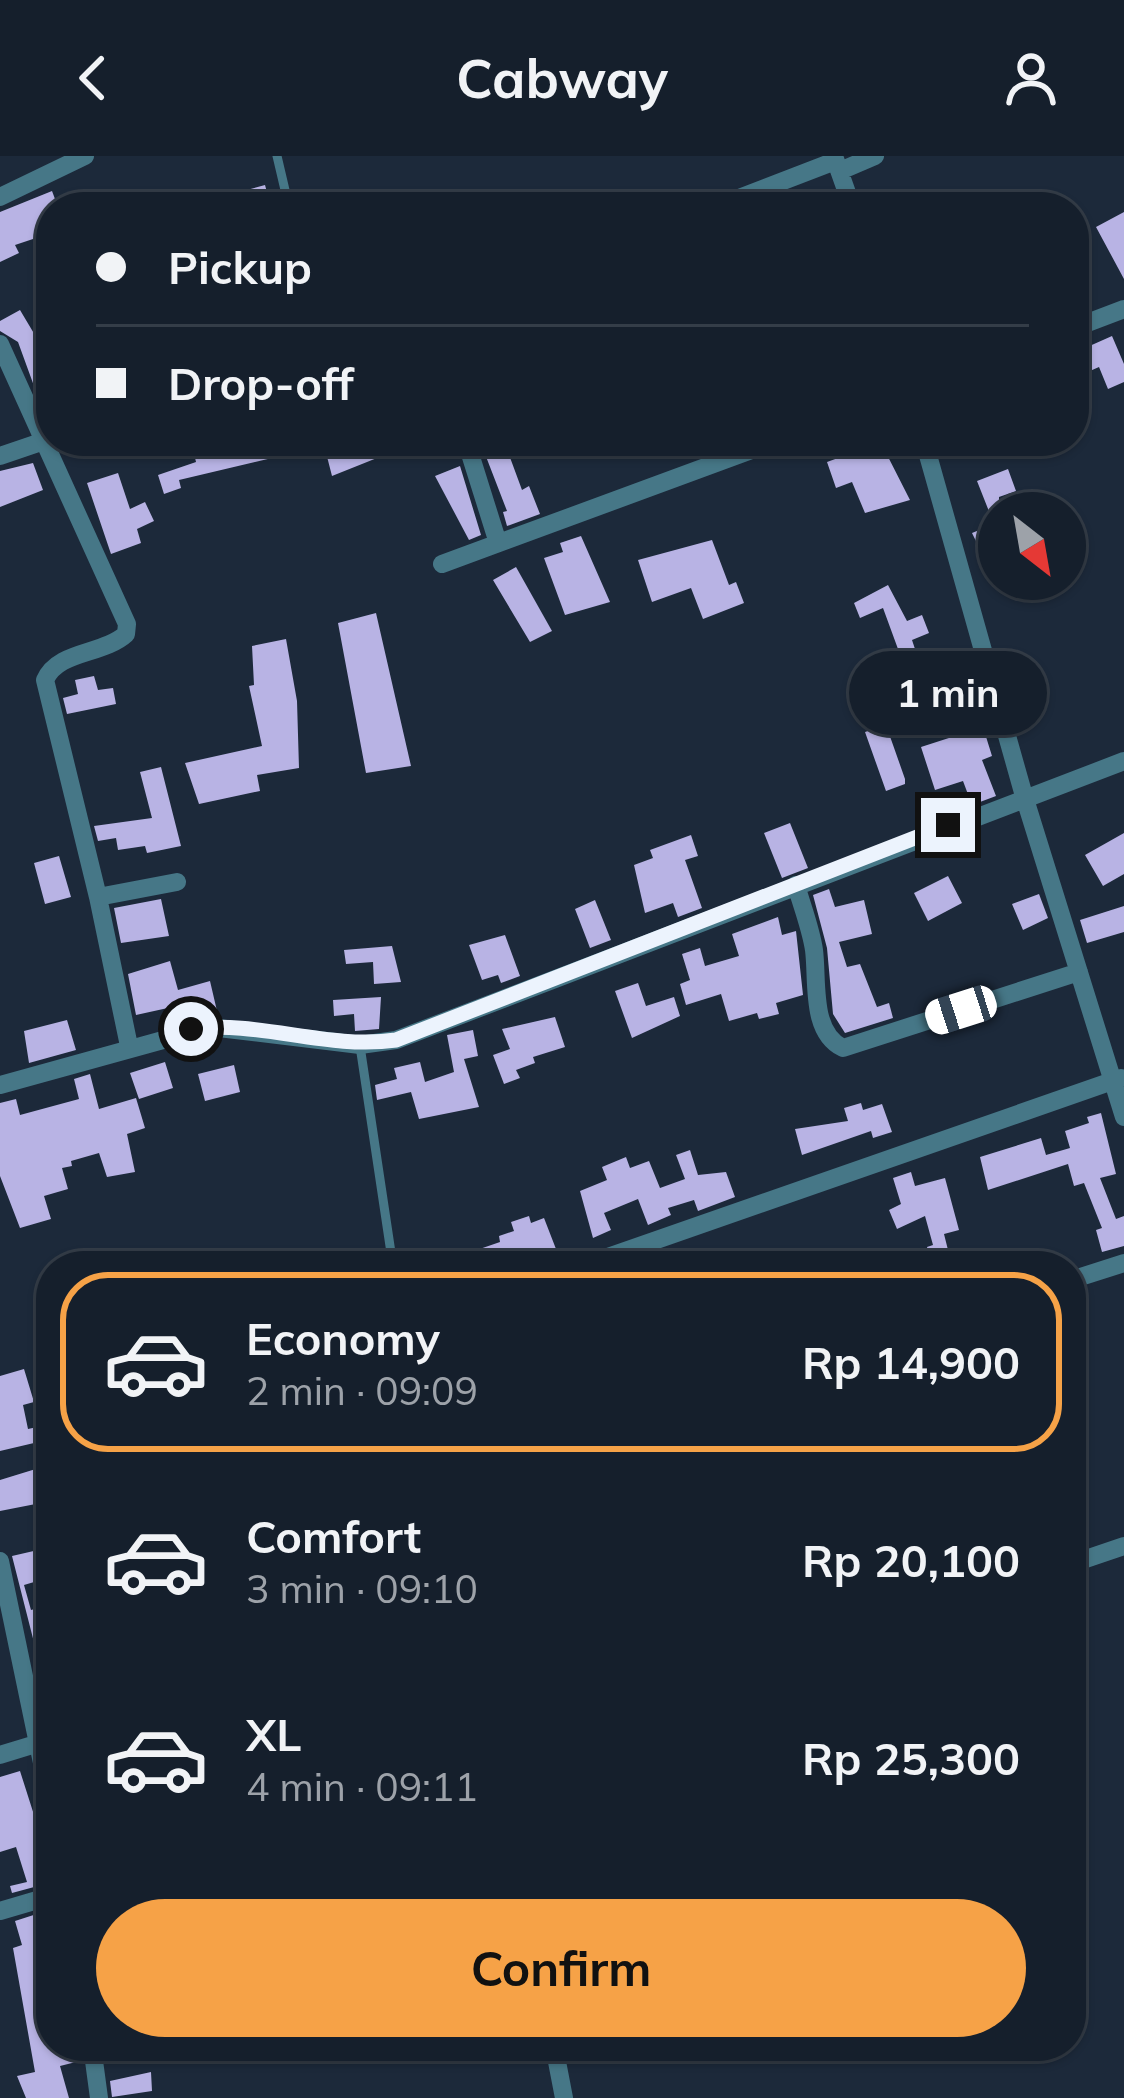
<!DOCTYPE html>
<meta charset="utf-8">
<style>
:root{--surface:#151f2c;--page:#1e2734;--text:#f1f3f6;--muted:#9da2a9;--line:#343d48;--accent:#f6a247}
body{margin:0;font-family:Mulish,sans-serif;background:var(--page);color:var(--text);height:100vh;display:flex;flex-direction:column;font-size:45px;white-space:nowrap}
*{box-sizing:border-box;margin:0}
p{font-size:39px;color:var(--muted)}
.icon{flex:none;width:66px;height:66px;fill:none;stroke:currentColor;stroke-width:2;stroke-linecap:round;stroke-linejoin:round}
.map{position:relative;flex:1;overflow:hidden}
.panel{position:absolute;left:36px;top:1095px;width:1050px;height:810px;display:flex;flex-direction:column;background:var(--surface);border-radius:48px;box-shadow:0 3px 9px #0004,0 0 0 3px var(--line)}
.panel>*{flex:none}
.hud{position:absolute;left:36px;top:36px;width:1053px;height:264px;border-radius:48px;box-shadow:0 3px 9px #0004,0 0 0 3px var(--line);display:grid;align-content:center;height:264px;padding:0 60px;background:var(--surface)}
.needle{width:78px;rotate:149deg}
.fabs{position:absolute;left:978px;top:336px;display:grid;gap:24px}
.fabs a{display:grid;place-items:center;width:108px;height:108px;border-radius:50%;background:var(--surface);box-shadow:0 3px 9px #0004,0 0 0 3px var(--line);font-size:60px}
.end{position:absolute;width:54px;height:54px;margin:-27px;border:15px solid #ecf3fd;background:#111;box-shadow:0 0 0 6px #111}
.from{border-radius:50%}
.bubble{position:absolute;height:84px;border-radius:42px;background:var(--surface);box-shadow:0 3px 9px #0004,0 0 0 3px var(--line);font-size:39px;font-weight:700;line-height:84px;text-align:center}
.car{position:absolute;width:36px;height:72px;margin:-36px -18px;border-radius:15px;box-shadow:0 0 9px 3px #0007;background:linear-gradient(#fff 24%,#345 0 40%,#fff 0 76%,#345 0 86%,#fff 0)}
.hud b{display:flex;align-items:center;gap:42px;height:114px;font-size:45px}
.hud b+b{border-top:3px solid var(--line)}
.hud i{width:30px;height:30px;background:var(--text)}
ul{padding:21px 0 0;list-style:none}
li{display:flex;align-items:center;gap:36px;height:180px;margin:0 24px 18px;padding:0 36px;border:6px solid transparent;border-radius:48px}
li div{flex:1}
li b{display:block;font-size:45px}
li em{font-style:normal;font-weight:700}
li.current{border-color:var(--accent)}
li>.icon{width:108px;height:108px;stroke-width:1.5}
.button{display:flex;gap:24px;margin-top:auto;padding:24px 60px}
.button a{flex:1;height:138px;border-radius:72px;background:var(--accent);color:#111;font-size:48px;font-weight:700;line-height:138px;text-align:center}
header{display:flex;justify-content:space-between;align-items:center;height:156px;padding:0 60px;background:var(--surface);font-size:54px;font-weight:700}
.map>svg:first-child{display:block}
</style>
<header><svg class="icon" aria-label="back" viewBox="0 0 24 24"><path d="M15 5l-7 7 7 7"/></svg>Cabway<svg class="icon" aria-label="person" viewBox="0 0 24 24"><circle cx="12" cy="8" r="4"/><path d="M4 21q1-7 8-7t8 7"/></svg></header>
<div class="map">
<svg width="1124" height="1942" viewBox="0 0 1124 1942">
<rect width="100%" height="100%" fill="#1c293a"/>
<path fill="#b8b3e4" d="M 265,29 L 271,51 L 201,51 L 200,47 Z
M 52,35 L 58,51 L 51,51 L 51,77 L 15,89 L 19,97 L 0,106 L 0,56 Z
M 1124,56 L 1124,123 L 1096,71 Z
M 20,154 L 51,206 L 51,222 L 34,230 L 18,186 L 0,175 L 0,165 Z
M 1112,180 L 1124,208 L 1124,226 L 1108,233 L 1099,211 L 1074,222 L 1074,185 L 1082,184 L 1085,192 Z
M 191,285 L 305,285 L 306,294 L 179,324 L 181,332 L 164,338 L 158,319 L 196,306 Z
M 323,285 L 370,285 L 377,302 L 332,320 Z
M 480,285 L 504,285 L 522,334 L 529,330 L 540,358 L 507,370 L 503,356 L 507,355 Z
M 866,285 L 880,285 L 910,344 L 865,357 L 852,326 L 836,332 L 827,306 L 860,294 L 857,288 Z
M 33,307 L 43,334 L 0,351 L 0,315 Z
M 460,310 L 481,379 L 469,384 L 435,320 Z
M 1008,313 L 1016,335 L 999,341 L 999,432 L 972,377 L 994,368 L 977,325 Z
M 118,317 L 130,353 L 145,346 L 154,365 L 137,373 L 141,387 L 111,398 L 87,327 Z
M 581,380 L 610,446 L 565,459 L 544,402 L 563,396 L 560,387 Z
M 712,384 L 729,429 L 736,426 L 744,447 L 703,463 L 691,432 L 652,446 L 638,404 Z
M 516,411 L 552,475 L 530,486 L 493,424 Z
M 888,429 L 907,465 L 922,459 L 929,477 L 912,484 L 922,514 L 888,525 L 880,498 L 898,493 L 883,452 L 860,462 L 854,447 Z
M 376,457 L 411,610 L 366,617 L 338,467 Z
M 286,483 L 297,545 L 299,612 L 257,619 L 260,635 L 199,648 L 185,607 L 262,590 L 249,530 L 254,529 L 252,490 Z
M 94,520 L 98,534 L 113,532 L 116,548 L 67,558 L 63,542 L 78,538 L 75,524 Z
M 886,569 L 905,623 L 905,628 L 886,635 L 865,576 Z
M 983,571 L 992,600 L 982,604 L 996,640 L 972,649 L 963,625 L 935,634 L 921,591 Z
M 161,611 L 181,690 L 147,697 L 145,690 L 118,694 L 116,682 L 98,685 L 94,670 L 152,662 L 140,616 Z
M 790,667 L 808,712 L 782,722 L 764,677 Z
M 1124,677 L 1124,718 L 1103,730 L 1085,699 Z
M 691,679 L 698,700 L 685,704 L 702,752 L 678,761 L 673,747 L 645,757 L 634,709 L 653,702 L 650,694 Z
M 59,700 L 71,741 L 45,748 L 34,707 Z
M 948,720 L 962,747 L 928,765 L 914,737 Z
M 829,733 L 835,751 L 864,744 L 872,778 L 839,786 L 847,811 L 860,808 L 877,851 L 889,847 L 893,862 L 845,877 L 833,858 L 827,792 L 813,739 Z
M 1039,738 L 1048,762 L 1023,774 L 1012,748 Z
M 161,743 L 169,780 L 121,787 L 114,752 Z
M 595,744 L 611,784 L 590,792 L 575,753 Z
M 1124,750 L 1124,776 L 1087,787 L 1080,764 Z
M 778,761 L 782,779 L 796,775 L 803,839 L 776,847 L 779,858 L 759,863 L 757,857 L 729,865 L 721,838 L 686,849 L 680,828 L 690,824 L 682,798 L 700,792 L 705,810 L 739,800 L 732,778 Z
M 505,779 L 520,820 L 501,827 L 498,819 L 482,824 L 469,789 Z
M 392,790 L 401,826 L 374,828 L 373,806 L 346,808 L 344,794 Z
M 170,805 L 178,834 L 210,825 L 217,855 L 198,860 L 195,846 L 136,859 L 128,818 Z
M 638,827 L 646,850 L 674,841 L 680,860 L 632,882 L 615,835 Z
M 381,841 L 379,873 L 355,875 L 354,858 L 334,860 L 333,844 Z
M 555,861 L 565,891 L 533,901 L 535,907 L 516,914 L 520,922 L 504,928 L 493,899 L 510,893 L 502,873 Z
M 67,864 L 76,894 L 29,907 L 24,875 Z
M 473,874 L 478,900 L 464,903 L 479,951 L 419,963 L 411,936 L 377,944 L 375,929 L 397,923 L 394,912 L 420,906 L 425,926 L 454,916 L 447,879 Z
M 165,906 L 173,932 L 139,943 L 130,917 Z
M 234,909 L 240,936 L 205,945 L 198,918 Z
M 90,918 L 99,953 L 136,942 L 145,972 L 127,978 L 135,1016 L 107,1021 L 99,997 L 71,1005 L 72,1010 L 62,1012 L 68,1033 L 44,1040 L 51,1063 L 20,1072 L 0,1020 L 0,947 L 16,943 L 20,959 L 79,943 L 74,923 Z
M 861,947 L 863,954 L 882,948 L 892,976 L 873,982 L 871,975 L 802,999 L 795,973 L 848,965 L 844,952 Z
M 1101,957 L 1116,1018 L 1100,1022 L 1116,1063 L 1124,1060 L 1124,1090 L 1102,1096 L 1096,1074 L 1102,1072 L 1084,1027 L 1074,1030 L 1068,1008 L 988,1034 L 980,1001 L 1041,982 L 1046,999 L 1070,992 L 1065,975 L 1089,967 L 1087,961 Z
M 690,994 L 698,1019 L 726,1016 L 735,1041 L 698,1055 L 694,1044 L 668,1052 L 671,1059 L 648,1069 L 638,1043 L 604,1057 L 611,1074 L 593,1082 L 580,1035 L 607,1024 L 602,1011 L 626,1001 L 630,1012 L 649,1005 L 660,1032 L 685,1023 L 676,999 Z
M 911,1016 L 915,1030 L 945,1022 L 959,1074 L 944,1078 L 952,1110 L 932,1110 L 927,1091 L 933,1089 L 925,1060 L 897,1073 L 889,1054 L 901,1048 L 893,1022 Z
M 529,1060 L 531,1067 L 544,1062 L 556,1093 L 542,1099 L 544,1107 L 473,1110 L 468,1097 L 500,1086 L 499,1080 L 514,1075 L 511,1066 Z
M 24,1213 L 34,1246 L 23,1249 L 28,1273 L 51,1268 L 51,1345 L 0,1355 L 0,1324 L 39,1312 L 34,1287 L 0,1295 L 0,1220 Z
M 51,1391 L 51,1421 L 24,1429 L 31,1454 L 45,1450 L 51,1472 L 51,1507 L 40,1510 L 12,1400 Z
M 20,1615 L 42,1684 L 35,1686 L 49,1727 L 12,1737 L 10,1730 L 27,1726 L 16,1691 L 0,1696 L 0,1621 Z
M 46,1755 L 51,1890 L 72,1890 L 76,1906 L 60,1910 L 69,1942 L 26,1942 L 17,1920 L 35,1916 L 13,1792 L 22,1789 L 15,1765 Z
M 151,1916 L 152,1935 L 112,1941 L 110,1925 Z"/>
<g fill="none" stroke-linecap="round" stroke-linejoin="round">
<path stroke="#467787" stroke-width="9" d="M 277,0 L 289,51
M 314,290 L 314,285
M 360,890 L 393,1110"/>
<path stroke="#467787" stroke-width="18" d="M 834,0 L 852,51
M 840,15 L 875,0
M 0,41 L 85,0
M 716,51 L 835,5
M 1074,172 L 1124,153
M 0,188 L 127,468 L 126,478 C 103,499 58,494 45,524 L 98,741
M 466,285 L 498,387
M 924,285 L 1024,640 L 1124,961
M 0,300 L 47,284
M 442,408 L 776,285
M 796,729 C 802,750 811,773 814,794 C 818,825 810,876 843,892 L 1079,816
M 129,890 L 98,741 L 177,726
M 0,929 L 210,871 L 360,889 L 396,884 L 1124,605
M 582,1110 L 1121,922
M 1071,1124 L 1124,1107
M 0,1405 L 51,1650
M 1071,1408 L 1124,1390
M 0,1599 L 39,1587
M 0,1755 L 51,1740
M 92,1890 L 99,1942
M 554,1890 L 564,1942"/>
</g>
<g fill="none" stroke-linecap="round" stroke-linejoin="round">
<path stroke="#ecf3fd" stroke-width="15" d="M 191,873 C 259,864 327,894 396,884 L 948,669"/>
</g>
</svg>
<div class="fabs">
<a><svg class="needle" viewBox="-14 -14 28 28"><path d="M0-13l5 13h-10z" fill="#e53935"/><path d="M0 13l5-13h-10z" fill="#9da2a9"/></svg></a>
</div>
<i class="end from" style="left:191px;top:873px"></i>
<i class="end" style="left:948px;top:669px"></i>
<div class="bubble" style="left:849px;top:495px;width:198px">1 min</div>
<i class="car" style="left:961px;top:854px;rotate:252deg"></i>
<div class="hud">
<b><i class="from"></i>Pickup</b>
<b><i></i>Drop-off</b>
</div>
<section class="panel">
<ul>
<li class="current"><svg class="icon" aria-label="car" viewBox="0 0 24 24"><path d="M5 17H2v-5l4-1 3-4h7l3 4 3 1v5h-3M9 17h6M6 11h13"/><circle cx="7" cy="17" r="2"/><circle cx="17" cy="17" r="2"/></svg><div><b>Economy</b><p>2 min · 09:09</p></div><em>Rp 14,900</em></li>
<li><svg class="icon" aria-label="car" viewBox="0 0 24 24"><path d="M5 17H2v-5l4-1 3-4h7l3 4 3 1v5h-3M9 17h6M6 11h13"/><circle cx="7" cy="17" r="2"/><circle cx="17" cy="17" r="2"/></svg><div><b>Comfort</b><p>3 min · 09:10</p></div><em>Rp 20,100</em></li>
<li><svg class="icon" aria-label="car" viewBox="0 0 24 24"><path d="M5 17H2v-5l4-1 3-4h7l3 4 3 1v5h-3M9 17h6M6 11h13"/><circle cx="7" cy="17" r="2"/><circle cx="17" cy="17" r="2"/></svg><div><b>XL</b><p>4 min · 09:11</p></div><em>Rp 25,300</em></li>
</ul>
<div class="button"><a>Confirm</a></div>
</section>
</div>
